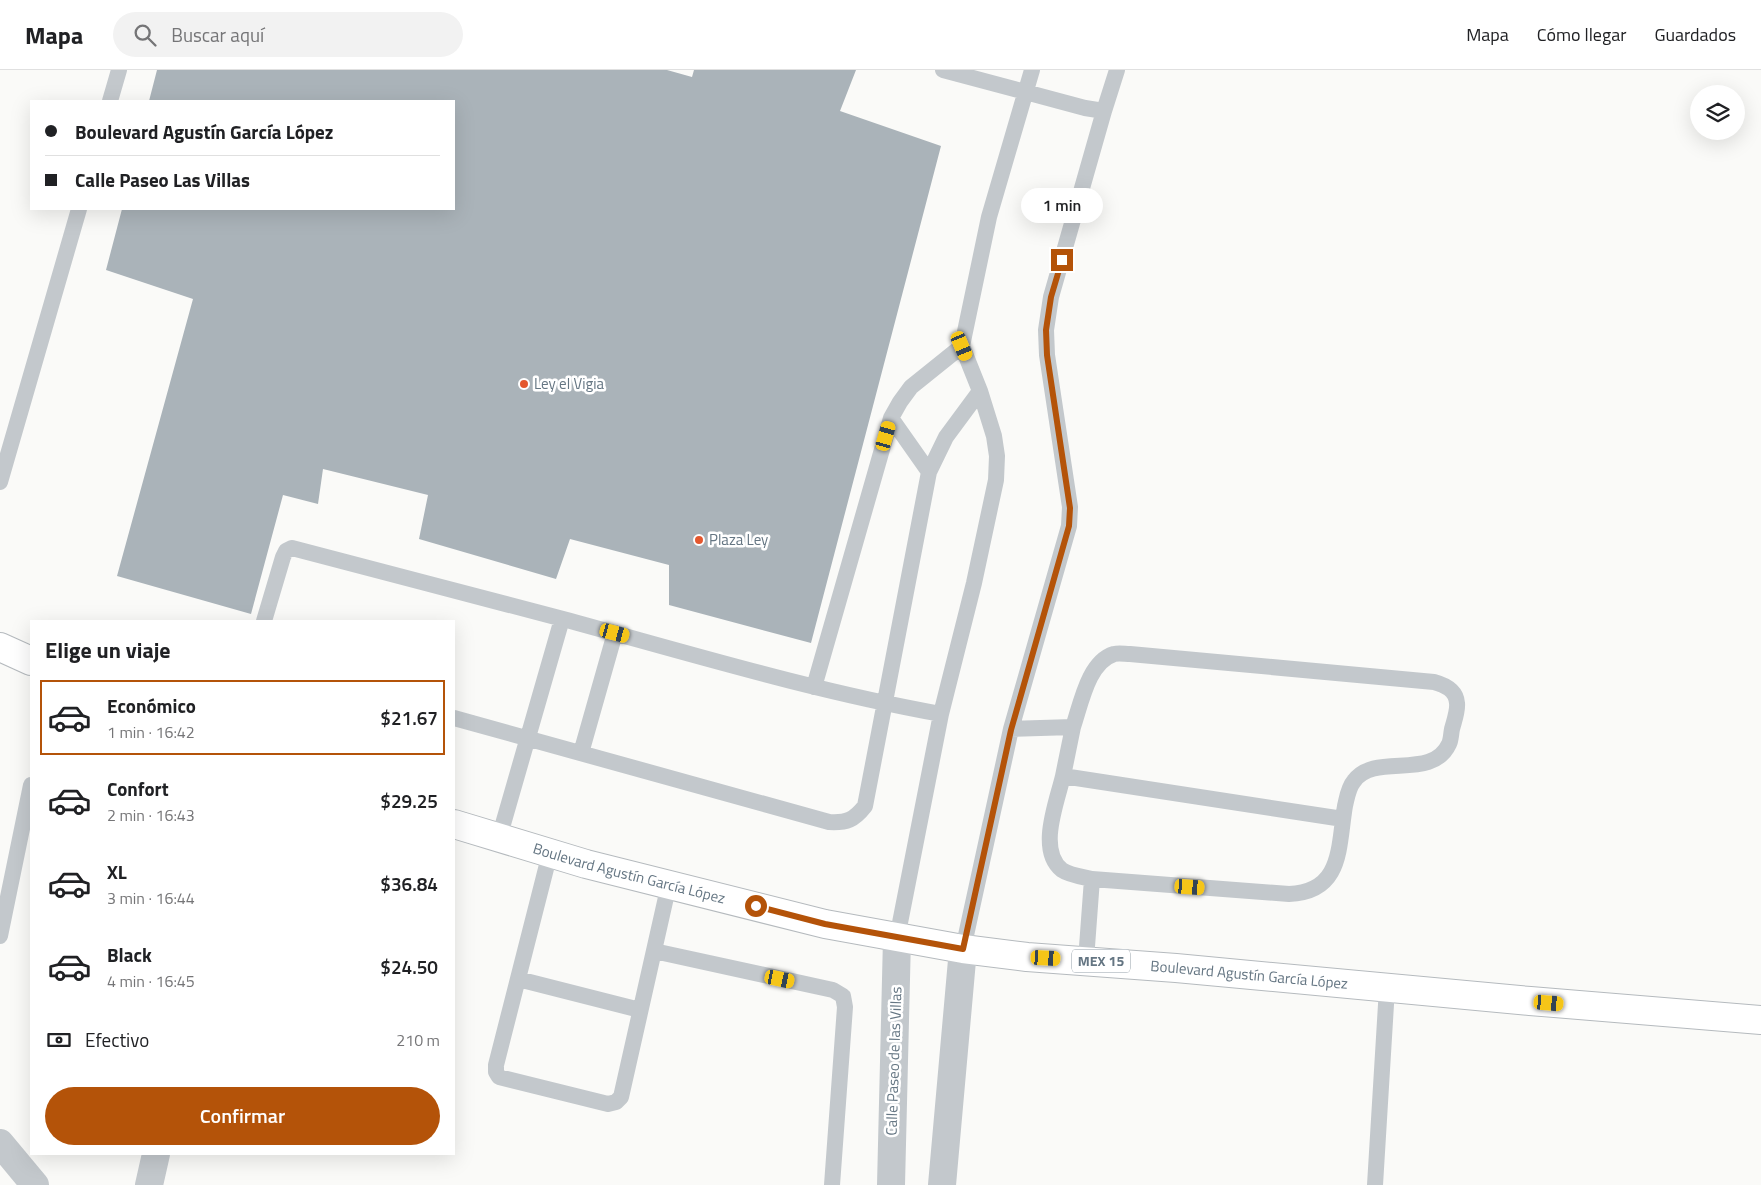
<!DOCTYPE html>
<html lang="es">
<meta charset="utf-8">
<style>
:root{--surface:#fff;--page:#f2f2f2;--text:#202124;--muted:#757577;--line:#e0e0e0;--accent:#b45309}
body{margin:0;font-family:"Titillium Web",sans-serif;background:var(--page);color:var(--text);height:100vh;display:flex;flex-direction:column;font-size:19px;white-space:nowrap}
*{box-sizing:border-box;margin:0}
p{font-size:16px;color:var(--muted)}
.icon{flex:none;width:28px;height:28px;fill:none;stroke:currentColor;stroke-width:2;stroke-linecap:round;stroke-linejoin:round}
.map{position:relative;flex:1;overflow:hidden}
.side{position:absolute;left:30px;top:550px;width:425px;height:535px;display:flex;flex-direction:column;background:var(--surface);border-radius:0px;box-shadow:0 5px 20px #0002}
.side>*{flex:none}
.hud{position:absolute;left:30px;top:30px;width:425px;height:110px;border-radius:0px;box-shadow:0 5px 20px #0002;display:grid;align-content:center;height:110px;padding:0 15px;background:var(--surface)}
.controls{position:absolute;left:1690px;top:15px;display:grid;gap:10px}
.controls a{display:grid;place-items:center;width:55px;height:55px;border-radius:50%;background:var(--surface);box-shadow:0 5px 20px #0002;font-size:25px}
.end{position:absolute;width:22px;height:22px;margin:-11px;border:6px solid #b45309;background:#fff;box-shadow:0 0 0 2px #fff}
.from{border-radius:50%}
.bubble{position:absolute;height:35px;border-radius:18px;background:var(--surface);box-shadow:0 5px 20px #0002;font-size:16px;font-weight:600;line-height:35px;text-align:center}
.car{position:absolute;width:15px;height:30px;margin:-15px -8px;border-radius:6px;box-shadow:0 0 4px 1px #0007;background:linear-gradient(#f5c518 24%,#345 0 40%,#f5c518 0 76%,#345 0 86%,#f5c518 0)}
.hud b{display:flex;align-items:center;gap:18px;height:48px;font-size:19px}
.hud b+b{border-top:1px solid var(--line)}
.hud i{width:12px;height:12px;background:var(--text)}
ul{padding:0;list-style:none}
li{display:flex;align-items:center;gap:15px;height:75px;margin:0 10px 8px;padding:0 5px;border:2px solid transparent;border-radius:0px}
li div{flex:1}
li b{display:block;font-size:19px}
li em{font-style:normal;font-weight:600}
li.current{border-color:var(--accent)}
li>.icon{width:45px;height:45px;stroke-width:1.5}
h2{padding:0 15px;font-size:22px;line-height:60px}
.pay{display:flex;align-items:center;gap:12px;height:55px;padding:0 15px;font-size:19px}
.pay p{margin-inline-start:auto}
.cta{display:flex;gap:10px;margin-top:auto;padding:10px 15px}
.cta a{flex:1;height:58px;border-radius:30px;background:var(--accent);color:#fff;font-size:20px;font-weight:600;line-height:58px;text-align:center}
header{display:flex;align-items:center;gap:30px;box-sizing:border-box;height:70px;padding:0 25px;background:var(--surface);border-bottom:1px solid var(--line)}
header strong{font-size:24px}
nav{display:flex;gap:28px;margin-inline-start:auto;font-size:18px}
.search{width:350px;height:45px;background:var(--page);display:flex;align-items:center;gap:12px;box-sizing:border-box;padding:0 18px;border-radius:28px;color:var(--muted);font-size:19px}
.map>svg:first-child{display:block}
</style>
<header>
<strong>Mapa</strong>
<div class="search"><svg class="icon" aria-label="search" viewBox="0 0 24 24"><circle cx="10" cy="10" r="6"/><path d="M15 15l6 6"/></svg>Buscar aquí</div>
<nav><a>Mapa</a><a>Cómo llegar</a><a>Guardados</a></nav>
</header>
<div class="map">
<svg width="1761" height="1115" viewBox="0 0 1761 1115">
<rect width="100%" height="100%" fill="#fafaf8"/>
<path fill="#aab3b9" d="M 157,0 L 667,0 L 692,7 L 694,0 L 856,0 L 840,41 L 941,76 L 811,573 L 669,535 L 669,495 L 570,469 L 556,509 L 419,469 L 428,425 L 323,399 L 318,434 L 283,425 L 251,544 L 117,506 L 193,229 L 106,200 L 122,139 L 454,139 L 454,31 L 149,31 Z"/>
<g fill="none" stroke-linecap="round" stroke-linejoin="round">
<g stroke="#b5babe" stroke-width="30">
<g id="primary">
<path d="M 0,577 L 31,591"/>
<path id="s1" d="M 454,754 L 586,794 L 825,854 L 963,879 L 1027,887 L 1176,898 L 1530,931 L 1761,950"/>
</g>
</g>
<path stroke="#c3c8cc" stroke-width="16" d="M 943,0 L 1085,38 L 1104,41 L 1117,0
M 110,31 L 119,0
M 891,348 L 929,402
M 0,412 L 79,139
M 264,551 L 283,487 L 286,481 L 292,478 C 382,502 473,525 563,549 C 688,583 813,621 941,644 L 974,513 L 996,410 L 997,386 L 994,366 L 980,321 L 962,276 L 989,147 L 1032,0
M 814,617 L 891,348 L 900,332 L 911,317 L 962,276
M 454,648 L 829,752 C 847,753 854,750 865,736 L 929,402 L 946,367 L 980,321
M 1073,657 L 1063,706 L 1343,749
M 1011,659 L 1073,657 C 1081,634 1088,592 1114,584 C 1119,583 1125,584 1130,584 L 1434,612 C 1445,615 1456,620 1457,633 C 1458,641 1454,651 1452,659 C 1451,664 1451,670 1449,674 C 1432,711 1375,682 1354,711 C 1348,718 1347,728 1345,736 C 1338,777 1343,822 1289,824 L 1092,809 L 1086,890
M 581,683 L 615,563
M 1063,706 C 1057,732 1037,780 1062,800 C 1069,805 1083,807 1092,809
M 499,768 L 562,549
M 550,783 L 496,995 L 496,1002 L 499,1007 L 608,1034 L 616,1032 L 621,1027 L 669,814
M 0,866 L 31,715
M 897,868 L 941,644
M 963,879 L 1011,659 L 1069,456 L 1070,437 L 1047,285 L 1046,260 L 1051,227 L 1104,41
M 654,881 L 833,920 L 843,926 L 845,937 L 832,1115
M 518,909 L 640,940
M 1375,1115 L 1387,918"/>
<path stroke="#c3c8cc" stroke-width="28" d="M 149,1115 L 156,1084"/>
<path stroke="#c3c8cc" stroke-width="28" d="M 0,1073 L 35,1115
M 891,1115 L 897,868
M 942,1115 L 963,879"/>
<use href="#primary" stroke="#fff" stroke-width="28"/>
</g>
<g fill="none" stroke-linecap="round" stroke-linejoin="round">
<path stroke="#b45309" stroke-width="6" d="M 756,836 L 825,854 L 963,879 L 1011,660 L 1069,456 L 1070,438 L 1047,285 L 1046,260 L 1051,227 L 1062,190"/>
</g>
<g fill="#e4572e" stroke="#fff" stroke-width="2">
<circle cx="524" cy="314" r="5"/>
<circle cx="699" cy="470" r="5"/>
</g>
<g text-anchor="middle" stroke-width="5" stroke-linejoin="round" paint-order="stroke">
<rect fill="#fff" stroke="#939fa8" stroke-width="1" x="1072" y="879.5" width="58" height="23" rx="4"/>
<g font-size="14" font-weight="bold" fill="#657683">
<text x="1101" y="896">MEX 15</text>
</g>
<g font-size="15" fill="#657683" stroke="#fff" text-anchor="start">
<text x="534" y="319">Ley el Vigia</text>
<text x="709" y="475">Plaza Ley</text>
</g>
<g font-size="15" fill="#657683" stroke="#fff">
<text dy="5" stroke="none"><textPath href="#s1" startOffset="182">Boulevard Agustín García López</textPath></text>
<text dy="5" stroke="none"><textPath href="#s1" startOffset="812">Boulevard Agustín García López</textPath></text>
<text transform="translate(894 991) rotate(-88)" y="5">Calle Paseo de las Villas</text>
</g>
</g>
</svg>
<div class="controls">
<a><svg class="icon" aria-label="layers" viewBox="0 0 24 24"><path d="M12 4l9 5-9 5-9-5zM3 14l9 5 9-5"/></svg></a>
</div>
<i class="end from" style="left:756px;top:836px"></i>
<i class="end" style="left:1062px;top:190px"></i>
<div class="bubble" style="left:1021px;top:118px;width:82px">1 min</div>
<i class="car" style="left:962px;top:276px;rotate:157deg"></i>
<i class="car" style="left:886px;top:366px;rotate:16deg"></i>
<i class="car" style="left:615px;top:563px;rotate:105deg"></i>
<i class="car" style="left:1190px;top:817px;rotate:94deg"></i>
<i class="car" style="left:1046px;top:888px;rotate:93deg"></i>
<i class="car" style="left:780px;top:909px;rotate:102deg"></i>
<i class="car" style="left:1549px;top:933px;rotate:95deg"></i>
<div class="hud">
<b><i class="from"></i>Boulevard Agustín García López</b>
<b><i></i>Calle Paseo Las Villas</b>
</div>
<section class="side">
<h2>Elige un viaje</h2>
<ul>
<li class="current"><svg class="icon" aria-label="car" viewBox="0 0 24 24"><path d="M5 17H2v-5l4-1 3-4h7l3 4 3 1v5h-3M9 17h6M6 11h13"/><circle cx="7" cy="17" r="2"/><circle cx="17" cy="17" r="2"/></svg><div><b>Económico</b><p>1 min · 16:42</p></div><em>$21.67</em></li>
<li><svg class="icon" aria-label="car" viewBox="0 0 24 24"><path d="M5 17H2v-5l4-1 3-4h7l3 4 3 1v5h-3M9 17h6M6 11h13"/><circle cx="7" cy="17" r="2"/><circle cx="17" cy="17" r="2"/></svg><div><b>Confort</b><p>2 min · 16:43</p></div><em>$29.25</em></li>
<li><svg class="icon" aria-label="car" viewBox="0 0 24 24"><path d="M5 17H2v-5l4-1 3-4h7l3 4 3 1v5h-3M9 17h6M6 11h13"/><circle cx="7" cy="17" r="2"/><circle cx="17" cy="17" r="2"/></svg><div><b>XL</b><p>3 min · 16:44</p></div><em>$36.84</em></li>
<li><svg class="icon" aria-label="car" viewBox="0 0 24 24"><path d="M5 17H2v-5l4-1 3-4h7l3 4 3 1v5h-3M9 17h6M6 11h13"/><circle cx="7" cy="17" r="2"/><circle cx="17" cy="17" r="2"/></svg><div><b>Black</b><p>4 min · 16:45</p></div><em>$24.50</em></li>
</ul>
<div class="pay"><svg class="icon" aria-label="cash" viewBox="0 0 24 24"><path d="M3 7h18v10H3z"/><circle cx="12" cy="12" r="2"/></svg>Efectivo<p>210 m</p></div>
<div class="cta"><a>Confirmar</a></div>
</section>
</div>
